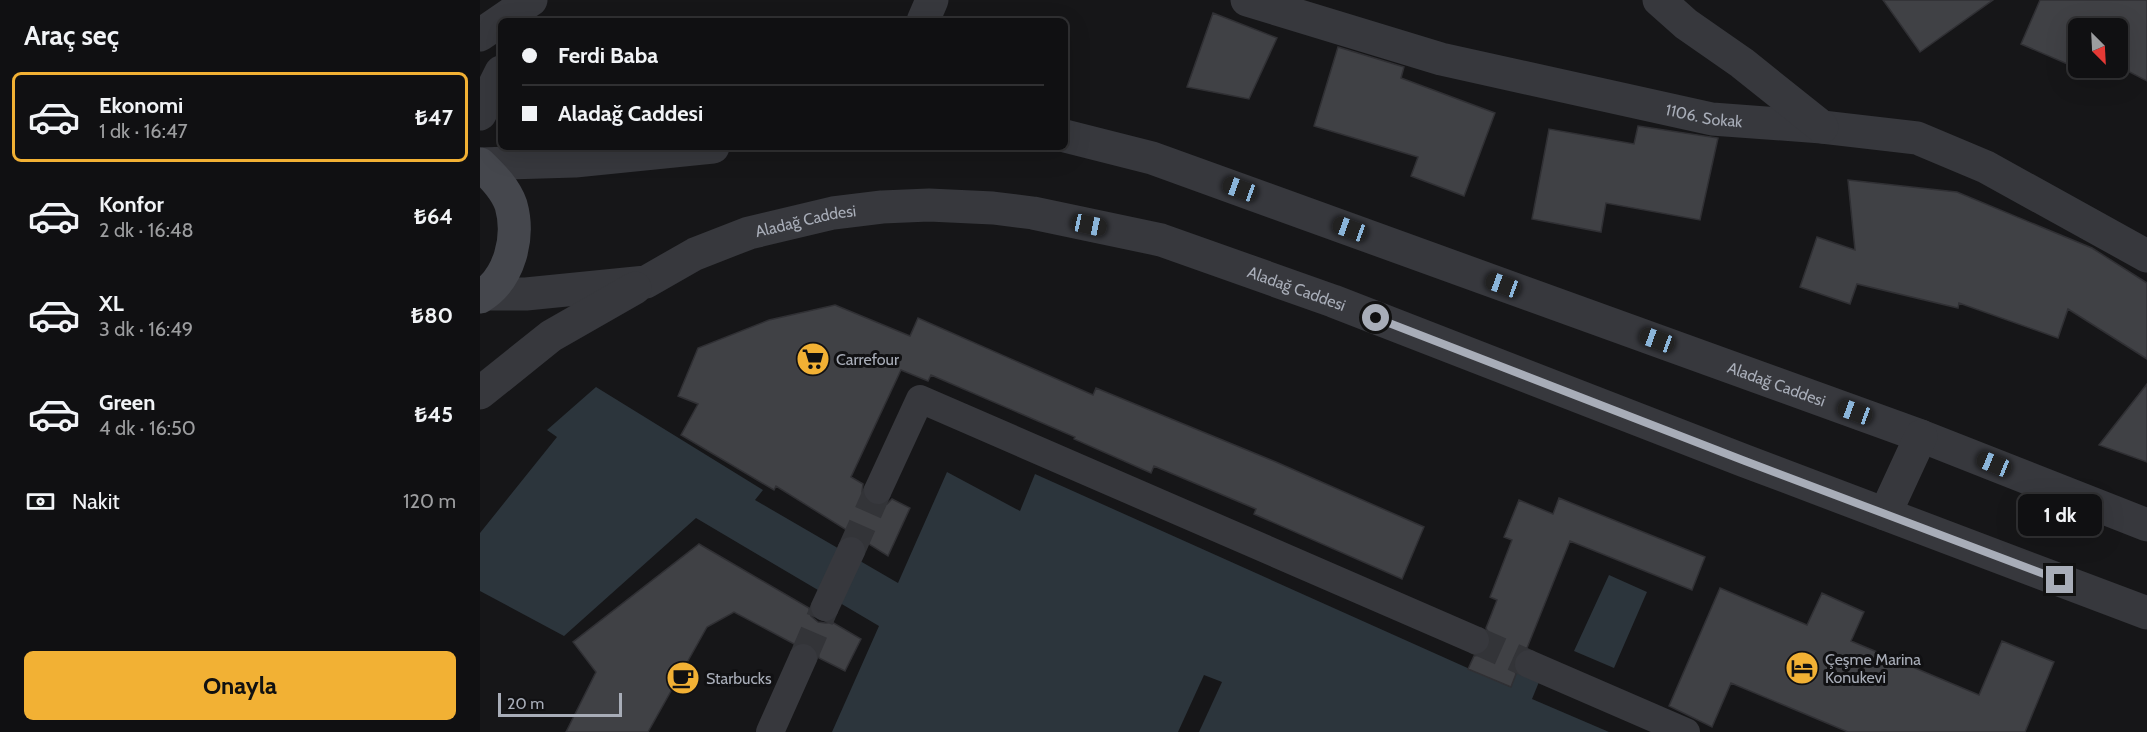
<!DOCTYPE html>
<html lang="tr">
<meta charset="utf-8">
<style>
:root{--surface:#101012;--page:#1e1e20;--text:#f1f3f6;--muted:#9c9d9f;--line:#303032;--accent:#f2b134}
body{margin:0;font-family:Cabin,sans-serif;background:var(--page);color:var(--text);height:100vh;display:flex;flex-direction:column;font-size:22px;white-space:nowrap}
*{box-sizing:border-box;margin:0}
p{font-size:20px;color:var(--muted)}
.icon{flex:none;width:33px;height:33px;fill:none;stroke:currentColor;stroke-width:2;stroke-linecap:round;stroke-linejoin:round}
.map{position:relative;flex:1;overflow:hidden}
.panel{display:flex;flex-direction:column;background:var(--surface);width:480px}
.panel>*{flex:none}
.banner{position:absolute;left:18px;top:18px;width:570px;height:132px;border-radius:9px;box-shadow:0 6px 24px #0002,0 0 0 2px var(--line);display:grid;align-content:center;height:132px;padding:0 24px;background:var(--surface)}
.needle{width:39px;rotate:156deg}
.fabs{position:absolute;left:1588px;top:18px;display:grid;gap:12px}
.fabs a{display:grid;place-items:center;width:60px;height:60px;border-radius:9px;background:var(--surface);box-shadow:0 6px 24px #0002,0 0 0 2px var(--line);font-size:30px}
.scale{position:absolute;left:18px;bottom:15px;width:124px;box-sizing:border-box;padding-left:6px;border:3px solid #a8adb8;border-top:0;font-size:16px;line-height:21px;white-space:nowrap;color:#a8adb8;-webkit-text-stroke:4px #111113;paint-order:stroke}
.end{position:absolute;width:27px;height:27px;margin:-14px;border:8px solid #a8adb8;background:#111;box-shadow:0 0 0 3px #111}
.from{border-radius:50%}
.bubble{position:absolute;height:42px;border-radius:9px;background:var(--surface);box-shadow:0 6px 24px #0002,0 0 0 2px var(--line);font-size:20px;font-weight:700;line-height:42px;text-align:center}
.car{position:absolute;width:18px;height:36px;margin:-18px -9px;border-radius:8px;box-shadow:0 0 4px 2px #0007;background:linear-gradient(#222 24%,#8ab4d8 0 40%,#222 0 76%,#8ab4d8 0 86%,#222 0)}
.banner b{display:flex;align-items:center;gap:21px;height:57px;font-size:22px}
.banner b+b{border-top:2px solid var(--line)}
.banner i{width:15px;height:15px;background:var(--text)}
ul{padding:0;list-style:none}
li{display:flex;align-items:center;gap:18px;height:90px;margin:0 12px 9px;padding:0 12px;border:3px solid transparent;border-radius:9px}
li div{flex:1}
li b{display:block;font-size:22px}
li em{font-style:normal;font-weight:700}
li.active{border-color:var(--accent)}
li>.icon{width:54px;height:54px;stroke-width:1.5}
h2{padding:0 24px;font-size:27px;line-height:72px}
.pay{display:flex;align-items:center;gap:15px;height:66px;padding:0 24px;font-size:22px}
.pay p{margin-inline-start:auto}
.button{display:flex;gap:12px;margin-top:auto;padding:12px 24px}
.button a{flex:1;height:69px;border-radius:9px;background:var(--accent);color:#111;font-size:24px;font-weight:700;line-height:69px;text-align:center}
main{display:flex;flex:1;min-height:0}
.map>svg:first-child{display:block}
</style>
<main>
<section class="panel">
<h2>Araç seç</h2>
<ul>
<li class="active"><svg class="icon" aria-label="car" viewBox="0 0 24 24"><path d="M5 17H2v-5l4-1 3-4h7l3 4 3 1v5h-3M9 17h6M6 11h13"/><circle cx="7" cy="17" r="2"/><circle cx="17" cy="17" r="2"/></svg><div><b>Ekonomi</b><p>1 dk · 16:47</p></div><em>₺47</em></li>
<li><svg class="icon" aria-label="car" viewBox="0 0 24 24"><path d="M5 17H2v-5l4-1 3-4h7l3 4 3 1v5h-3M9 17h6M6 11h13"/><circle cx="7" cy="17" r="2"/><circle cx="17" cy="17" r="2"/></svg><div><b>Konfor</b><p>2 dk · 16:48</p></div><em>₺64</em></li>
<li><svg class="icon" aria-label="car" viewBox="0 0 24 24"><path d="M5 17H2v-5l4-1 3-4h7l3 4 3 1v5h-3M9 17h6M6 11h13"/><circle cx="7" cy="17" r="2"/><circle cx="17" cy="17" r="2"/></svg><div><b>XL</b><p>3 dk · 16:49</p></div><em>₺80</em></li>
<li><svg class="icon" aria-label="car" viewBox="0 0 24 24"><path d="M5 17H2v-5l4-1 3-4h7l3 4 3 1v5h-3M9 17h6M6 11h13"/><circle cx="7" cy="17" r="2"/><circle cx="17" cy="17" r="2"/></svg><div><b>Green</b><p>4 dk · 16:50</p></div><em>₺45</em></li>
</ul>
<div class="pay"><svg class="icon" aria-label="cash" viewBox="0 0 24 24"><path d="M3 7h18v10H3z"/><circle cx="12" cy="12" r="2"/></svg>Nakit<p>120 m</p></div>
<div class="button"><a>Onayla</a></div>
</section>
<div class="map">
<svg width="1667" height="732" viewBox="0 0 1667 732">
<rect width="100%" height="100%" fill="#161618"/>
<path fill="#2c353c" d="M 116,387 L 283,490 L 275,500 L 418,583 L 467,472 L 540,511 L 555,474 L 1030,687 L 1039,668 L 1061,677 L 1052,699 L 1129,732 L 352,732 L 399,626 L 216,518 L 84,636 L 0,591 L 0,533 L 77,437 L 67,430 Z
M 1129,575 L 1167,592 L 1134,668 L 1094,651 Z"/>
<path fill="#161618" d="M 724,675 L 742,682 L 719,732 L 698,732 Z"/>
<path fill="#404145" stroke="#303034" stroke-width="1.5" d="M 1403,0 L 1513,0 L 1440,52 Z
M 1560,0 L 1667,0 L 1667,81 L 1638,66 L 1638,28 L 1599,28 L 1599,48 L 1592,66 L 1541,44 Z
M 733,13 L 797,38 L 769,99 L 707,87 Z
M 858,47 L 924,67 L 921,78 L 1015,113 L 984,196 L 931,176 L 938,157 L 834,126 Z
M 1158,126 L 1238,138 L 1220,220 L 1126,203 L 1121,232 L 1052,219 L 1069,129 L 1154,144 Z
M 1368,180 L 1477,192 L 1612,248 L 1667,283 L 1667,359 L 1588,309 L 1578,338 L 1479,303 L 1478,308 L 1377,284 L 1370,304 L 1320,287 L 1337,237 L 1375,250 Z
M 355,305 L 430,336 L 438,318 L 613,395 L 616,388 L 796,462 L 944,527 L 922,579 L 774,514 L 776,509 L 674,466 L 671,473 L 594,439 L 595,437 L 451,375 L 448,381 L 421,370 L 371,477 L 383,484 L 382,492 L 385,500 L 391,505 L 400,506 L 407,504 L 412,499 L 430,508 L 408,556 L 296,486 L 294,490 L 201,435 L 218,404 L 198,396 L 218,348 L 289,320 Z
M 1667,384 L 1667,462 L 1619,445 Z
M 1079,498 L 1225,557 L 1212,590 L 1090,541 L 1047,648 L 1039,651 L 1034,658 L 1033,666 L 1036,674 L 1031,687 L 988,669 L 994,656 L 1004,654 L 1010,646 L 1011,638 L 1006,628 L 1017,600 L 1010,597 L 1032,540 L 1024,537 L 1039,500 L 1073,514 Z
M 219,544 L 329,608 L 331,616 L 338,622 L 346,623 L 352,622 L 381,639 L 365,671 L 339,658 L 337,649 L 330,643 L 322,642 L 314,644 L 254,612 L 227,627 L 168,732 L 86,732 L 116,672 L 93,642 Z
M 1240,588 L 1327,625 L 1342,593 L 1384,612 L 1371,641 L 1499,695 L 1522,641 L 1574,662 L 1545,732 L 1368,732 L 1251,683 L 1232,727 L 1189,706 Z"/>
<g fill="none" stroke-linecap="round" stroke-linejoin="round">
<path stroke="#333438" stroke-width="28" stroke-dasharray="28 14" stroke-linecap="butt" d="M 371,551 L 398,490
M 995,640 L 1049,664
M 323,658 L 345,607"/>
<path stroke="#37383d" stroke-width="28" d="M 398,490 L 440,399 L 995,640
M 345,607 L 371,551
M 1049,664 L 1206,732
M 290,732 L 323,658"/>
<g stroke="#37383d" stroke-width="33">
<path id="s1" d="M 767,0 L 961,59 L 1232,119 L 1342,127 L 1437,138 L 1506,167 L 1667,256"/>
<path d="M 1179,0 L 1206,24 L 1262,63 L 1342,127"/>
<path d="M 443,21 L 452,0"/>
<path d="M 0,35 L 51,0"/>
<path d="M 0,114 L 21,72"/>
</g>
<g stroke="#37383d" stroke-width="33">
<path id="s2" d="M 585,136 L 672,158 L 1441,436 L 1667,525"/>
<path d="M 0,164 L 95,161 L 233,147"/>
<path id="s3" d="M 5,294 L 46,294 L 166,282 L 215,254 L 269,233 L 353,213 L 402,207 L 449,205 L 513,208 L 553,213 L 681,240 L 853,301 L 1265,461 L 1667,613"/>
<path d="M 0,393 L 71,336 L 155,288"/>
<path d="M 1405,514 L 1441,436"/>
</g>
<path stroke="#45474d" stroke-width="33" d="M 0,164 C 12,176 25,188 31,205 C 40,237 30,279 0,297"/>
</g>
<g fill="none" stroke-linecap="round" stroke-linejoin="round">
<path stroke="#a8adb8" stroke-width="8" d="M 896,318 L 1265,461 L 1580,580"/>
</g>
<defs>
<g id="supermarket-disc" transform="scale(1.725)"><circle r="9.5" fill="#f2b134" stroke="#111113"/><path d="M-6-5.5h2.5l.6 2H6L4.5 2H-2.5L-4.4-4H-6ZM-1.5 3.2a1.3 1.3 0 1 0 .1 0ZM3 3.2a1.3 1.3 0 1 0 .1 0Z" fill="#111"/></g>
<g id="hotel-disc" transform="scale(1.725)"><circle r="9.5" fill="#f2b134" stroke="#111113"/><path d="M-6-4.5h1.5V1H6V5H4.5V3h-9V5H-6ZM-4 0a1.8 1.8 0 1 1 3.6 0ZM.5 0V-2.5h3Q6-2.5 6 0Z" fill="#111"/></g>
<g id="cafe-disc" transform="scale(1.725)"><circle r="9.5" fill="#f2b134" stroke="#111113"/><path d="M-5.5-4.5H6V0H3Q3 3.5 0 3.5H-2.5Q-5.5 3.5-5.5 0ZM3-3.2v2h1.7v-2ZM-6 4.5H4V6H-6Z" fill="#111"/></g>
</defs>
<g fill-rule="evenodd">
<use href="#supermarket-disc" x="333" y="359"/>
<use href="#hotel-disc" x="1322" y="668"/>
<use href="#cafe-disc" x="203" y="678"/>
</g>
<g text-anchor="middle" stroke-width="6" stroke-linejoin="round" paint-order="stroke">
<g font-size="16" fill="#a8adb8" stroke="#111113">
<text dy="6" stroke="none"><textPath href="#s1" startOffset="472">1106. Sokak</textPath></text>
<text dy="6" stroke="none"><textPath href="#s3" startOffset="334">Aladağ Caddesi</textPath></text>
<text dy="6" stroke="none"><textPath href="#s3" startOffset="838">Aladağ Caddesi</textPath></text>
<text dy="6" stroke="none"><textPath href="#s2" startOffset="754">Aladağ Caddesi</textPath></text>
</g>
<g font-size="16" fill="#a8adb8" stroke="#111113" text-anchor="start">
<text x="356" y="365">Carrefour</text>
<text x="1345" y="665">Çeşme Marina<tspan x="1345" dy="18">Konukevi</tspan></text>
<text x="226" y="684">Starbucks</text>
</g>
</g>
</svg>
<div class="fabs">
<a><svg class="needle" viewBox="-14 -14 28 28"><path d="M0-13l5 13h-10z" fill="#e53935"/><path d="M0 13l5-13h-10z" fill="#9c9d9f"/></svg></a>
</div>
<div class="scale">20 m</div>
<i class="end from" style="left:896px;top:318px"></i>
<i class="end" style="left:1580px;top:580px"></i>
<div class="bubble" style="left:1538px;top:494px;width:84px">1 dk</div>
<i class="car" style="left:760px;top:189px;rotate:290deg"></i>
<i class="car" style="left:609px;top:225px;rotate:102deg"></i>
<i class="car" style="left:870px;top:229px;rotate:290deg"></i>
<i class="car" style="left:1023px;top:285px;rotate:290deg"></i>
<i class="car" style="left:1177px;top:340px;rotate:290deg"></i>
<i class="car" style="left:1375px;top:412px;rotate:290deg"></i>
<i class="car" style="left:1514px;top:464px;rotate:292deg"></i>
<div class="banner">
<b><i class="from"></i>Ferdi Baba</b>
<b><i></i>Aladağ Caddesi</b>
</div>
</div>
</main>
